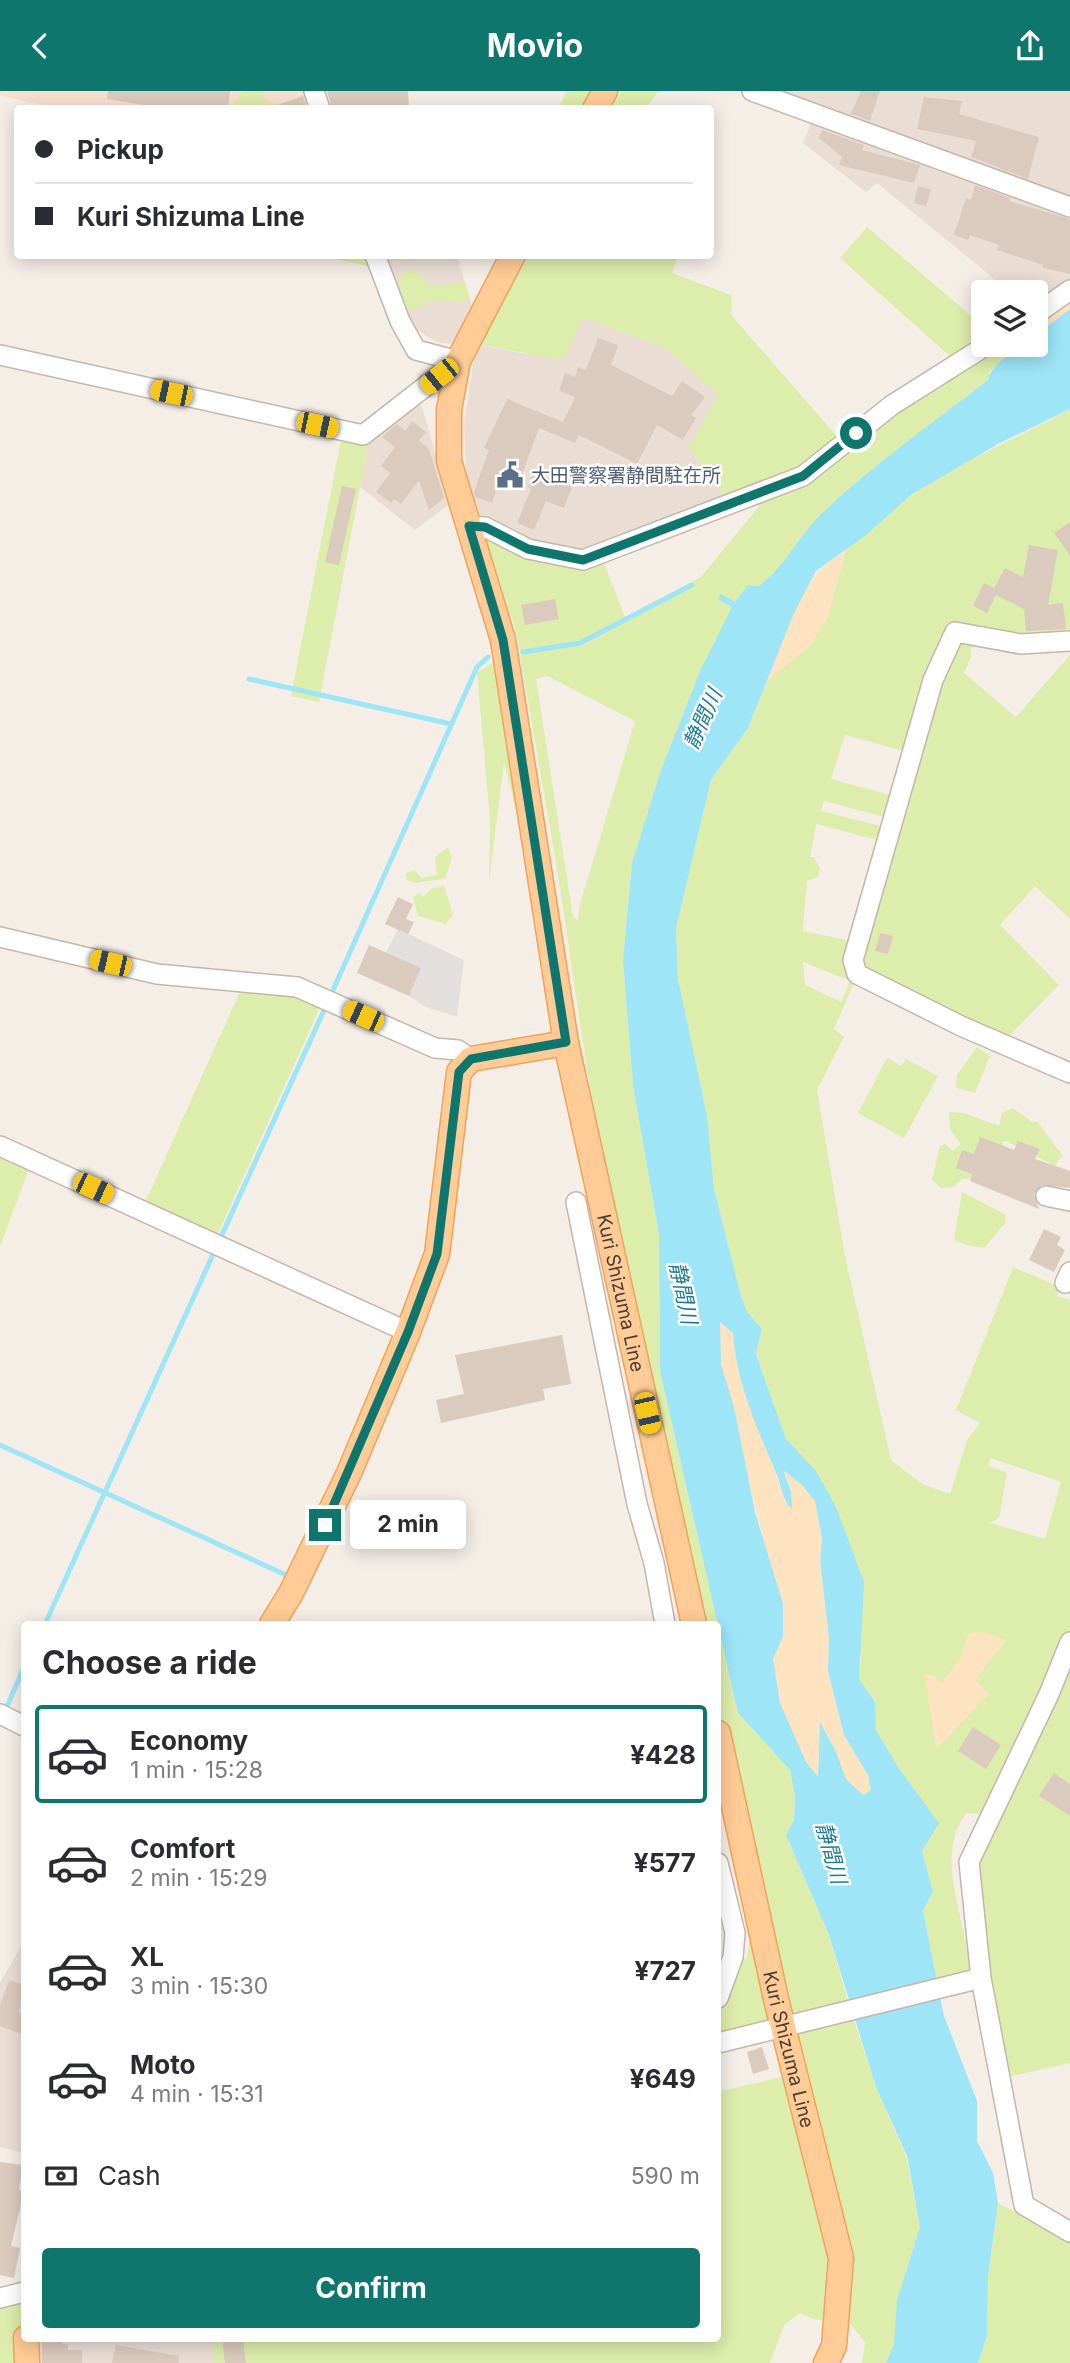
<!DOCTYPE html>
<meta charset="utf-8">
<style>
:root{--surface:#fff;--page:#f2f2f3;--text:#2b2b33;--muted:#7c7c81;--line:#e1e1e2;--accent:#0f766e}
body{margin:0;font-family:Inter,"Noto Sans JP",sans-serif;background:var(--page);color:var(--text);height:100vh;display:flex;flex-direction:column;font-size:26px;white-space:nowrap}
*{box-sizing:border-box;margin:0}
p{font-size:23px;color:var(--muted)}
.icon{flex:none;width:38px;height:38px;fill:none;stroke:currentColor;stroke-width:2;stroke-linecap:round;stroke-linejoin:round}
.map{position:relative;flex:1;overflow:hidden}
.side{position:absolute;left:21px;top:1530px;width:700px;height:721px;display:flex;flex-direction:column;background:var(--surface);border-radius:7px;box-shadow:0 4px 18px #0003}
.side>*{flex:none}
.hud{position:absolute;left:14px;top:14px;width:700px;height:154px;border-radius:7px;box-shadow:0 4px 18px #0003;display:grid;align-content:center;height:154px;padding:0 21px;background:var(--surface)}
.fabs{position:absolute;left:971px;top:189px;display:grid;gap:14px}
.fabs a{display:grid;place-items:center;width:77px;height:77px;border-radius:7px;background:var(--surface);box-shadow:0 4px 18px #0003;font-size:35px}
.end{position:absolute;width:32px;height:32px;margin:-16px;border:9px solid #0f766e;background:#fff;box-shadow:0 0 0 4px #fff}
.from{border-radius:50%}
.bubble{position:absolute;height:49px;border-radius:7px;background:var(--surface);box-shadow:0 4px 18px #0003;font-size:23px;font-weight:700;line-height:49px;text-align:center}
.car{position:absolute;width:21px;height:42px;margin:-21px -10px;border-radius:9px;box-shadow:0 0 5px 2px #0007;background:linear-gradient(#f5c518 24%,#345 0 40%,#f5c518 0 76%,#345 0 86%,#f5c518 0)}
.hud b{display:flex;align-items:center;gap:24px;height:66px;font-size:26px}
.hud b+b{border-top:2px solid var(--line)}
.hud i{width:18px;height:18px;background:var(--text)}
ul{padding:0;list-style:none}
li{display:flex;align-items:center;gap:21px;height:98px;margin:0 14px 10px;padding:0 7px;border:4px solid transparent;border-radius:7px}
li div{flex:1}
li b{display:block;font-size:26px}
li em{font-style:normal;font-weight:700}
li.active{border-color:var(--accent)}
li>.icon{width:63px;height:63px;stroke-width:1.5}
h2{padding:0 21px;font-size:32px;line-height:84px}
.pay{display:flex;align-items:center;gap:18px;height:77px;padding:0 21px;font-size:26px}
.pay p{margin-inline-start:auto}
.button{display:flex;gap:14px;margin-top:auto;padding:14px 21px}
.button a{flex:1;height:80px;border-radius:7px;background:var(--accent);color:#fff;font-size:28px;font-weight:700;line-height:80px;text-align:center}
header{display:flex;justify-content:space-between;align-items:center;height:91px;padding:0 21px;background:var(--accent);color:#fff;font-size:32px;font-weight:700}
.map>svg:first-child{display:block}
</style>
<header><svg class="icon" aria-label="back" viewBox="0 0 24 24"><path d="M15 5l-7 7 7 7"/></svg>Movio<svg class="icon" aria-label="share" viewBox="0 0 24 24"><path d="M12 15V3M7 8l5-5 5 5M5 13v7h14v-7"/></svg></header>
<div class="map">
<svg width="1070" height="2272" viewBox="0 0 1070 2272">
<rect width="100%" height="100%" fill="#f5eee7"/>
<path fill="#eaded4" d="M 769,0 L 1070,0 L 1070,110 Z
M 814,25 L 1070,120 L 1070,194 L 1036,218 L 1036,201 L 1010,201 L 877,92 L 866,101 L 803,52 Z
M 378,165 L 457,165 L 473,219 L 451,253 L 439,252 L 404,232 Z
M 583,227 L 664,256 L 719,304 L 690,357 L 728,410 L 582,465 L 544,459 L 476,425 L 466,379 L 464,333 L 476,253 L 526,263 Z
M 417,312 L 422,316 L 450,413 L 415,439 L 360,396 L 370,345 Z
M 24,1850 L 24,2062 L 0,2056 L 0,1892 Z
M 30,2247 L 214,2247 L 214,2272 L 31,2272 Z"/>
<path fill="#f9dfd0" d="M 0,0 L 309,0 L 317,17 L 72,18 L 32,12 L 0,4 Z"/>
<path fill="#ddedac" fill-rule="evenodd" d="M 242,0 L 264,0 L 264,9 L 291,18 L 232,18 Z
M 567,0 L 597,0 L 590,17 L 558,18 Z
M 621,0 L 659,0 L 646,17 L 611,17 Z
M 867,136 L 983,235 L 983,249 L 953,268 L 840,167 Z
M 321,165 L 365,165 L 371,176 Z
M 527,165 L 678,165 L 672,182 L 731,204 L 732,225 L 841,350 L 802,381 L 728,410 L 689,357 L 718,304 L 664,256 L 583,227 L 563,269 L 476,253 Z
M 408,177 L 421,184 L 428,195 L 465,191 L 469,205 L 464,212 L 431,209 L 417,218 L 400,217 C 396,202 396,189 408,177 Z
M 991,254 L 1021,254 L 990,280 L 988,289 C 931,333 871,375 820,425 C 798,447 784,476 759,495 L 748,494 L 733,515 L 700,580 L 661,679 L 632,772 L 623,869 L 633,994 L 659,1144 L 660,1280 L 738,1622 L 790,1679 L 795,1705 L 794,1729 L 786,1744 L 829,1844 L 849,1914 L 788,1930 L 718,1613 L 718,1533 L 700,1533 L 606,1105 L 558,784 L 518,551 L 514,533 L 477,439 C 517,457 559,485 604,472 L 625,526 L 701,486 L 765,408 ZM 547,585 L 635,630 L 579,817 L 578,830 L 573,826 L 536,588 Z
M 1070,318 L 1070,549 L 955,541 L 911,662 L 845,644 L 831,688 L 898,706 L 892,728 L 824,710 L 821,720 L 889,737 L 885,751 L 816,733 L 810,766 L 814,766 L 820,778 L 818,786 L 807,790 L 803,836 L 803,840 L 856,851 L 854,892 L 834,938 L 844,946 L 817,999 L 845,1165 L 891,1369 L 922,1393 L 950,1403 L 967,1349 L 980,1332 L 956,1319 L 1013,1176 L 1060,1196 L 1057,1205 L 1070,1209 L 1070,1543 L 1014,1664 L 980,1723 L 966,1722 C 932,1768 969,1833 970,1884 L 937,1892 L 923,1819 L 933,1800 L 900,1679 L 876,1639 L 875,1611 L 859,1588 L 861,1566 L 815,1380 L 786,1348 L 756,1262 L 762,1238 L 747,1221 L 741,1205 L 714,1098 L 707,1024 L 678,888 L 676,837 L 711,689 L 748,637 L 767,590 L 810,554 L 827,527 L 847,456 C 872,441 890,418 914,402 C 963,369 1018,347 1070,318 ZM 803,871 L 850,890 L 841,911 L 805,894 ZM 991,1367 L 1061,1391 L 1045,1448 L 990,1432 L 999,1427 L 1007,1382 L 989,1375 Z
M 342,344 L 370,345 L 319,611 L 291,605 Z
M 956,544 L 981,549 L 971,557 L 971,566 L 964,582 L 1016,626 L 1070,564 L 1070,828 L 1035,795 L 1000,834 L 1059,894 L 1003,951 L 859,882 L 934,590 Z
M 495,570 L 507,625 L 518,728 L 504,671 L 489,791 L 490,728 L 477,582 Z
M 448,756 L 452,766 L 445,788 L 415,792 L 406,789 L 406,782 L 414,779 L 422,787 L 437,784 L 435,766 Z
M 444,795 L 453,823 L 446,833 L 418,825 L 413,806 L 420,802 L 423,806 L 432,797 Z
M 242,896 L 286,899 L 322,912 L 215,1149 L 143,1116 Z
M 977,956 L 990,965 L 975,1002 L 956,997 L 957,984 Z
M 887,967 L 901,975 L 906,968 L 938,985 L 904,1047 L 858,1022 Z
M 1013,1017 L 1032,1031 L 1037,1030 L 1062,1064 L 1055,1075 L 1006,1050 L 1002,1051 L 1005,1060 L 974,1087 L 962,1088 L 953,1096 L 941,1097 L 932,1089 L 940,1055 L 945,1053 L 953,1060 L 961,1053 L 950,1039 L 949,1021 L 964,1022 L 999,1035 L 1002,1022 Z
M 0,1061 L 30,1075 L 0,1156 Z
M 962,1101 L 1006,1124 L 1005,1132 L 984,1157 L 966,1154 L 954,1149 Z
M 1070,1565 L 1070,1972 L 1008,1986 L 988,1887 L 974,1771 Z
M 753,1836 L 777,1932 L 718,1948 L 718,1918 L 729,1887 L 747,1866 Z
M 852,1923 L 876,1996 L 906,2065 L 920,2136 L 897,2209 L 903,2228 L 891,2272 L 862,2272 L 865,2252 L 851,2233 L 842,2229 L 788,1938 Z
M 789,1984 L 834,2167 L 833,2230 L 813,2228 L 800,2222 L 784,2234 L 770,2272 L 214,2272 L 214,2247 L 718,2247 L 718,2001 Z
M 998,2112 L 1070,2149 L 1070,2272 L 978,2272 L 987,2245 L 988,2185 Z
M 23,2203 L 23,2272 L 0,2272 L 0,2210 Z"/>
<path fill="#fde3bf" d="M 1070,203 L 1070,218 L 1036,244 L 1036,228 Z
M 847,456 L 827,527 L 810,554 L 767,590 C 786,540 800,486 847,456 Z
M 720,1231 L 733,1242 C 737,1303 769,1356 786,1413 L 791,1399 L 783,1378 L 802,1394 L 815,1410 L 822,1447 L 820,1469 L 829,1548 L 828,1580 L 844,1644 L 868,1684 L 871,1699 L 863,1704 L 846,1689 L 836,1661 L 818,1663 L 819,1687 L 806,1671 L 779,1612 L 773,1568 L 783,1545 L 767,1462 L 743,1368 L 734,1316 L 721,1273 Z
M 982,1541 L 1006,1549 L 975,1589 L 989,1603 L 936,1658 L 925,1584 L 933,1584 L 941,1592 L 959,1569 L 969,1542 Z"/>
<path fill="#e3dfdc" d="M 398,838 L 464,869 L 457,926 L 426,916 L 409,905 L 421,877 L 386,862 Z"/>
<path fill="#9de5f7" fill-rule="evenodd" d="M 1070,218 L 1070,318 L 998,353 L 912,403 L 866,444 L 816,480 L 794,522 L 748,637 L 711,689 L 676,837 L 678,888 L 707,1024 L 714,1098 L 741,1205 L 747,1221 L 762,1238 L 756,1263 L 786,1348 L 816,1380 L 836,1416 L 864,1491 L 859,1588 L 875,1611 L 876,1639 L 900,1679 L 939,1732 L 922,1760 L 933,1800 L 923,1820 L 944,1925 L 977,2010 L 977,2050 L 993,2082 L 998,2112 L 988,2185 L 987,2245 L 978,2272 L 886,2272 L 894,2254 L 897,2209 L 920,2136 L 907,2065 L 876,1996 L 829,1844 L 786,1744 L 794,1729 L 795,1705 L 790,1679 L 738,1622 L 660,1280 L 659,1144 L 633,994 L 623,869 L 632,772 L 661,679 L 700,580 L 732,516 L 718,508 L 721,503 L 735,511 L 748,494 L 759,495 C 784,476 798,447 819,425 C 871,375 931,333 988,289 C 992,272 1019,254 1036,254 L 1036,244 ZM 720,1231 L 733,1242 C 736,1292 758,1339 777,1384 C 782,1396 782,1409 792,1418 L 791,1400 L 783,1379 L 802,1394 L 815,1410 L 822,1447 L 820,1469 L 829,1548 L 828,1580 L 844,1644 L 868,1684 L 871,1699 L 863,1704 L 846,1688 L 836,1661 L 820,1631 L 818,1686 L 806,1671 L 780,1612 L 773,1568 L 783,1545 L 783,1513 L 755,1421 L 734,1316 L 721,1273 Z"/>
<g fill="none" stroke-linecap="round" stroke-linejoin="round">
<path stroke="#9de5f7" stroke-width="5" d="M 523,561 L 580,552 L 692,494
M 249,588 L 451,633
M 330,906 L 477,576 L 488,566
M 0,1354 L 286,1484
M 45,1533 L 326,915
M 5,1620 L 24,1576"/>
</g>
<path fill="#dbcabe" d="M 108,0 L 230,0 L 228,18 L 150,15 L 107,8 Z
M 327,0 L 408,0 L 409,18 L 332,18 Z
M 861,0 L 880,0 L 870,30 L 851,23 Z
M 303,5 L 307,18 L 275,18 L 274,15 Z
M 924,6 L 962,10 L 959,23 L 1039,46 L 1028,88 L 971,66 L 976,50 L 917,38 Z
M 822,39 L 864,54 L 862,59 L 920,74 L 914,92 L 839,74 L 842,66 L 819,47 Z
M 975,94 L 1010,107 L 1009,110 L 1070,128 L 1070,183 L 1043,177 L 1043,174 L 997,159 L 999,154 L 970,144 L 968,149 L 954,144 L 966,107 L 971,109 Z
M 918,95 L 931,98 L 926,115 L 914,112 Z
M 598,247 L 618,254 L 611,274 L 672,305 L 682,290 L 705,306 L 691,324 L 696,327 L 683,349 L 657,334 L 637,373 L 579,344 L 575,352 L 539,337 L 523,381 L 505,374 L 492,412 L 475,406 L 474,401 L 489,359 L 484,357 L 507,308 L 563,331 L 575,306 L 559,300 L 565,282 L 575,286 L 578,276 L 586,279 Z
M 412,330 L 426,341 L 419,350 L 429,358 L 444,407 L 429,419 L 419,389 L 401,413 L 394,408 L 391,412 L 376,401 L 390,382 L 381,375 L 395,356 L 382,346 L 397,333 L 405,340 Z
M 534,381 L 572,396 L 564,417 L 546,410 L 534,439 L 517,432 L 531,398 L 528,397 Z
M 342,395 L 356,398 L 339,474 L 325,471 Z
M 1070,431 L 1070,464 L 1054,442 Z
M 1029,454 L 1058,459 L 1048,514 L 1063,512 L 1066,538 L 1026,540 L 1024,518 L 996,504 L 987,522 L 973,515 L 984,492 L 994,497 L 1005,477 L 1023,486 Z
M 555,508 L 559,528 L 525,534 L 521,514 Z
M 398,806 L 413,813 L 406,828 L 414,831 L 408,843 L 385,833 Z
M 880,842 L 893,845 L 888,863 L 875,860 Z
M 369,854 L 421,877 L 409,905 L 357,882 Z
M 980,1046 L 1014,1059 L 1018,1050 L 1040,1058 L 1035,1068 L 1070,1080 L 1070,1097 L 1042,1094 L 1034,1103 L 1039,1118 L 970,1090 L 972,1083 L 956,1077 L 962,1059 L 974,1063 Z
M 1044,1138 L 1061,1146 L 1057,1154 L 1065,1159 L 1054,1181 L 1029,1169 Z
M 562,1244 L 571,1293 L 543,1298 L 545,1309 L 441,1332 L 436,1309 L 464,1303 L 455,1264 Z
M 973,1636 L 1001,1654 L 986,1678 L 958,1660 Z
M 1054,1682 L 1070,1693 L 1070,1725 L 1039,1705 Z
M 9,1889 L 24,1894 L 19,1921 L 24,1923 L 24,1944 L 0,1935 L 0,1914 Z
M 762,1956 L 769,1978 L 753,1983 L 747,1961 Z
M 0,2071 L 23,2074 L 19,2099 L 23,2100 L 20,2117 L 11,2155 L 20,2157 L 14,2187 L 0,2184 Z
M 42,2247 L 62,2247 L 62,2253 L 68,2253 L 68,2259 L 82,2259 L 82,2272 L 42,2272 Z
M 222,2247 L 243,2247 L 246,2272 L 225,2272 Z
M 116,2254 L 179,2265 L 179,2272 L 112,2272 Z"/>
<g fill="none" stroke-linecap="round" stroke-linejoin="round">
<g stroke="#c5b6ab" stroke-width="22">
<path id="minor" d="M 314,0 L 320,18
M 752,0 L 1070,116
M 375,164 L 400,230 L 416,259 L 458,270
M 1036,223 L 1070,199
M 0,264 L 363,344 L 458,270
M 469,435 L 485,436 L 528,458 L 583,469 L 803,385 L 892,314 L 987,254
M 1070,550 L 1021,553 L 955,541 L 933,589 L 853,869 L 857,883 L 963,936 L 1070,982
M 0,846 L 157,883 L 297,896 L 435,957 L 458,959 L 471,968
M 0,1055 L 408,1241
M 1046,1105 L 1070,1110
M 576,1111 L 637,1413 L 654,1472 L 665,1533
M 1065,1192 L 1070,1181
M 1070,1551 L 1049,1603 L 969,1771 L 981,1887 L 1024,2114 L 1070,2141
M 0,1623 L 24,1635
M 718,1772 L 735,1842 L 733,1866 L 718,1907
M 718,1952 L 981,1887
M 0,2207 L 24,2201"/>
</g>
<g stroke="#efa45a" stroke-width="27">
<g id="major">
<path d="M 595,18 L 605,0"/>
<path id="s1" d="M 513,164 L 458,270 L 449,319 L 449,370 L 503,549 L 566,952 L 694,1533"/>
<path d="M 272,1533 L 291,1502 L 349,1382 L 408,1241 L 437,1163 L 459,981 L 471,968 L 566,952"/>
<path id="s2" d="M 718,1642 L 776,1908 L 841,2167 L 834,2255 L 826,2272"/>
<path d="M 26,2247 L 27,2272"/>
</g>
</g>
<use href="#minor" stroke="#fff" stroke-width="19"/>
<use href="#major" stroke="#ffcb96" stroke-width="24"/>
</g>
<g fill="none" stroke-linecap="round" stroke-linejoin="round">
<path stroke="#0f766e" stroke-width="9" d="M 325,1434 L 408,1241 L 437,1163 L 459,981 L 471,968 L 566,951 L 503,549 L 469,435 L 485,436 L 528,458 L 583,469 L 803,385 L 856,342"/>
</g>
<defs>
<g id="civic-bare" transform="scale(2.1)"><path d="M-.6-6.5H3V-4.5H.6V-3L4-1V1h2V6H-6V1h2V-1L-.6-3ZM-1.2 2.5V6h2.4V2.5Z" fill="#5c6f8a" stroke="#fff" stroke-width="2.5" paint-order="stroke"/></g>
</defs>
<g fill-rule="evenodd">
<use href="#civic-bare" x="510" y="384"/>
</g>
<g text-anchor="middle" stroke-width="5" stroke-linejoin="round" paint-order="stroke">
<g font-size="19" fill="#4e5e75" stroke="#fff" text-anchor="start">
<text x="531" y="391">大田警察署静間駐在所</text>
</g>
<g font-size="19" fill="#493d35" stroke="#fff">
<text dy="7" stroke="none"><textPath href="#s1" startOffset="1071">Kuri Shizuma Line</textPath></text>
<text dy="7" stroke="none"><textPath href="#s2" startOffset="324">Kuri Shizuma Line</textPath></text>
</g>
<g font-size="21" font-style="italic" fill="#1e7b94" stroke="#fff">
<text transform="translate(703 628) rotate(-66)" y="7">静間川</text>
<text transform="translate(683 1202) rotate(78)" y="7">静間川</text>
<text transform="translate(831 1762) rotate(75)" y="7">静間川</text>
</g>
</g>
</svg>
<div class="fabs">
<a><svg class="icon" aria-label="layers" viewBox="0 0 24 24"><path d="M12 4l9 5-9 5-9-5zM3 14l9 5 9-5"/></svg></a>
</div>
<i class="end from" style="left:856px;top:342px"></i>
<i class="end" style="left:325px;top:1434px"></i>
<div class="bubble" style="left:350px;top:1409px;width:116px">2 min</div>
<i class="car" style="left:439px;top:285px;rotate:231deg"></i>
<i class="car" style="left:171px;top:302px;rotate:282deg"></i>
<i class="car" style="left:317px;top:334px;rotate:102deg"></i>
<i class="car" style="left:110px;top:872px;rotate:283deg"></i>
<i class="car" style="left:363px;top:925px;rotate:294deg"></i>
<i class="car" style="left:93px;top:1097px;rotate:115deg"></i>
<i class="car" style="left:647px;top:1322px;rotate:167deg"></i>
<div class="hud">
<b><i class="from"></i>Pickup</b>
<b><i></i>Kuri Shizuma Line</b>
</div>
<section class="side">
<h2>Choose a ride</h2>
<ul>
<li class="active"><svg class="icon" aria-label="car" viewBox="0 0 24 24"><path d="M5 17H2v-5l4-1 3-4h7l3 4 3 1v5h-3M9 17h6M6 11h13"/><circle cx="7" cy="17" r="2"/><circle cx="17" cy="17" r="2"/></svg><div><b>Economy</b><p>1 min · 15:28</p></div><em>¥428</em></li>
<li><svg class="icon" aria-label="car" viewBox="0 0 24 24"><path d="M5 17H2v-5l4-1 3-4h7l3 4 3 1v5h-3M9 17h6M6 11h13"/><circle cx="7" cy="17" r="2"/><circle cx="17" cy="17" r="2"/></svg><div><b>Comfort</b><p>2 min · 15:29</p></div><em>¥577</em></li>
<li><svg class="icon" aria-label="car" viewBox="0 0 24 24"><path d="M5 17H2v-5l4-1 3-4h7l3 4 3 1v5h-3M9 17h6M6 11h13"/><circle cx="7" cy="17" r="2"/><circle cx="17" cy="17" r="2"/></svg><div><b>XL</b><p>3 min · 15:30</p></div><em>¥727</em></li>
<li><svg class="icon" aria-label="car" viewBox="0 0 24 24"><path d="M5 17H2v-5l4-1 3-4h7l3 4 3 1v5h-3M9 17h6M6 11h13"/><circle cx="7" cy="17" r="2"/><circle cx="17" cy="17" r="2"/></svg><div><b>Moto</b><p>4 min · 15:31</p></div><em>¥649</em></li>
</ul>
<div class="pay"><svg class="icon" aria-label="cash" viewBox="0 0 24 24"><path d="M3 7h18v10H3z"/><circle cx="12" cy="12" r="2"/></svg>Cash<p>590 m</p></div>
<div class="button"><a>Confirm</a></div>
</section>
</div>
